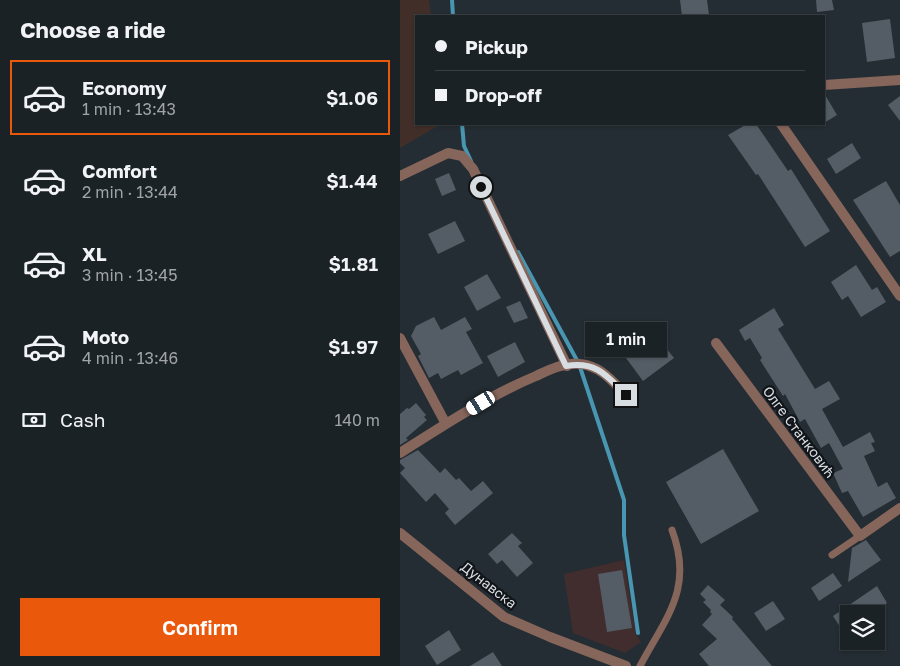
<!DOCTYPE html>
<meta charset="utf-8">
<style>
:root{--surface:#1b2226;--page:#282f32;--text:#f1f3f6;--muted:#a0a4a7;--line:#393f43;--accent:#ea580c}
body{margin:0;font-family:"Golos Text",sans-serif;background:var(--page);color:var(--text);height:100vh;display:flex;flex-direction:column;font-size:19px;white-space:nowrap}
*{box-sizing:border-box;margin:0}
p{font-size:16px;color:var(--muted)}
.icon{flex:none;width:28px;height:28px;fill:none;stroke:currentColor;stroke-width:2;stroke-linecap:round;stroke-linejoin:round}
.map{position:relative;flex:1;overflow:hidden}
.side{display:flex;flex-direction:column;background:var(--surface);width:400px}
.side>*{flex:none}
.hud{position:absolute;left:15px;top:15px;width:410px;height:110px;border-radius:0px;box-shadow:0 1px 4px #0004,0 0 0 1px var(--line);display:grid;align-content:center;height:110px;padding:0 20px;background:var(--surface)}
.buttons{position:absolute;left:440px;top:605px;display:grid;gap:10px}
.buttons a{display:grid;place-items:center;width:45px;height:45px;border-radius:0px;background:var(--surface);box-shadow:0 1px 4px #0004,0 0 0 1px var(--line);font-size:25px}
.end{position:absolute;width:22px;height:22px;margin:-11px;border:6px solid #d7dde1;background:#111;box-shadow:0 0 0 2px #111}
.from{border-radius:50%}
.bubble{position:absolute;height:35px;border-radius:0px;background:var(--surface);box-shadow:0 1px 4px #0004,0 0 0 1px var(--line);font-size:16px;font-weight:600;line-height:35px;text-align:center}
.car{position:absolute;width:15px;height:30px;margin:-15px -8px;border-radius:6px;box-shadow:0 0 4px 1px #0007;background:linear-gradient(#fff 24%,#345 0 40%,#fff 0 76%,#345 0 86%,#fff 0)}
.hud b{display:flex;align-items:center;gap:18px;height:48px;font-size:19px}
.hud b+b{border-top:1px solid var(--line)}
.hud i{width:12px;height:12px;background:var(--text)}
ul{padding:0;list-style:none}
li{display:flex;align-items:center;gap:15px;height:75px;margin:0 10px 8px;padding:0 10px;border:2px solid transparent;border-radius:0px}
li div{flex:1}
li b{display:block;font-size:19px}
li em{font-style:normal;font-weight:600}
li.active{border-color:var(--accent)}
li>.icon{width:45px;height:45px;stroke-width:1.5}
h2{padding:0 20px;font-size:22px;line-height:60px}
.pay{display:flex;align-items:center;gap:12px;height:55px;padding:0 20px;font-size:19px}
.pay p{margin-inline-start:auto}
.button{display:flex;gap:10px;margin-top:auto;padding:10px 20px}
.button a{flex:1;height:58px;border-radius:0px;background:var(--accent);color:#fff;font-size:20px;font-weight:600;line-height:58px;text-align:center}
main{display:flex;flex:1;min-height:0}
.map>svg:first-child{display:block}
</style>
<main>
<section class="side">
<h2>Choose a ride</h2>
<ul>
<li class="active"><svg class="icon" aria-label="car" viewBox="0 0 24 24"><path d="M5 17H2v-5l4-1 3-4h7l3 4 3 1v5h-3M9 17h6M6 11h13"/><circle cx="7" cy="17" r="2"/><circle cx="17" cy="17" r="2"/></svg><div><b>Economy</b><p>1 min · 13:43</p></div><em>$1.06</em></li>
<li><svg class="icon" aria-label="car" viewBox="0 0 24 24"><path d="M5 17H2v-5l4-1 3-4h7l3 4 3 1v5h-3M9 17h6M6 11h13"/><circle cx="7" cy="17" r="2"/><circle cx="17" cy="17" r="2"/></svg><div><b>Comfort</b><p>2 min · 13:44</p></div><em>$1.44</em></li>
<li><svg class="icon" aria-label="car" viewBox="0 0 24 24"><path d="M5 17H2v-5l4-1 3-4h7l3 4 3 1v5h-3M9 17h6M6 11h13"/><circle cx="7" cy="17" r="2"/><circle cx="17" cy="17" r="2"/></svg><div><b>XL</b><p>3 min · 13:45</p></div><em>$1.81</em></li>
<li><svg class="icon" aria-label="car" viewBox="0 0 24 24"><path d="M5 17H2v-5l4-1 3-4h7l3 4 3 1v5h-3M9 17h6M6 11h13"/><circle cx="7" cy="17" r="2"/><circle cx="17" cy="17" r="2"/></svg><div><b>Moto</b><p>4 min · 13:46</p></div><em>$1.97</em></li>
</ul>
<div class="pay"><svg class="icon" aria-label="cash" viewBox="0 0 24 24"><path d="M3 7h18v10H3z"/><circle cx="12" cy="12" r="2"/></svg>Cash<p>140 m</p></div>
<div class="button"><a>Confirm</a></div>
</section>
<div class="map">
<svg width="500" height="666" viewBox="0 0 500 666">
<rect width="100%" height="100%" fill="#242d33"/>
<path fill="#412d2d" d="M 224,560 L 236,635 L 241,642 L 225,653 L 173,633 L 164,574 Z"/>
<path fill="#412e28" d="M 0,0 L 29,0 L 31,16 L 16,16 L 16,124 L 41,124 L 0,148 Z"/>
<g fill="none" stroke-linecap="round" stroke-linejoin="round">
<path stroke="#4896b1" stroke-width="4" d="M 52,0 L 53,16
M 62,124 L 64,146 L 71,161
M 118,252 L 179,364 L 224,500 L 224,535 L 238,633"/>
</g>
<path fill="#545d65" d="M 280,0 L 307,0 L 309,15 L 282,16 Z
M 416,0 L 432,0 L 434,10 L 417,12 Z
M 490,19 L 495,58 L 467,62 L 462,23 Z
M 424,93 L 437,115 L 424,123 Z
M 500,96 L 500,121 L 488,105 Z
M 347,124 L 356,124 L 388,171 L 391,169 L 430,231 L 405,247 L 358,174 L 356,175 L 328,135 Z
M 452,143 L 461,158 L 436,174 L 427,159 Z
M 49,173 L 56,190 L 42,196 L 35,179 Z
M 486,181 L 500,205 L 500,251 L 490,257 L 453,200 Z
M 55,221 L 65,241 L 38,254 L 28,234 Z
M 456,265 L 472,290 L 477,287 L 486,302 L 461,317 L 448,296 L 442,300 L 431,282 Z
M 87,274 L 101,298 L 77,311 L 64,287 Z
M 120,301 L 128,318 L 114,323 L 106,307 Z
M 374,308 L 384,325 L 378,329 L 415,389 L 429,381 L 440,399 L 422,409 L 443,447 L 470,432 L 475,442 L 471,443 L 475,451 L 464,456 L 478,487 L 487,482 L 496,498 L 463,517 L 448,491 L 442,493 L 433,473 L 443,469 L 429,443 L 421,448 L 405,419 L 400,422 L 385,394 L 383,396 L 360,360 L 362,358 L 350,338 L 345,341 L 339,330 Z
M 34,317 L 41,330 L 65,317 L 72,329 L 66,332 L 83,363 L 61,375 L 58,370 L 41,379 L 38,373 L 29,378 L 18,356 L 21,354 L 11,336 L 16,326 Z
M 253,331 L 274,358 L 243,381 L 223,354 Z
M 115,342 L 125,362 L 98,377 L 87,356 Z
M 16,403 L 26,415 L 24,417 L 27,420 L 6,438 L 8,440 L 0,445 L 0,414 L 7,408 L 9,409 Z
M 323,449 L 359,511 L 301,544 L 266,482 Z
M 18,450 L 40,473 L 45,468 L 56,480 L 59,478 L 71,491 L 83,481 L 93,493 L 55,525 L 45,513 L 49,509 L 35,493 L 26,502 L 0,473 L 5,468 L 0,463 L 0,460 Z
M 112,533 L 122,543 L 118,546 L 133,563 L 117,577 L 102,560 L 97,564 L 88,554 Z
M 466,540 L 481,560 L 448,582 L 452,548 Z
M 222,570 L 232,628 L 207,632 L 198,574 Z
M 433,573 L 442,586 L 419,601 L 411,588 Z
M 308,585 L 325,600 L 320,605 L 333,617 L 332,619 L 372,666 L 309,666 L 299,654 L 317,639 L 302,625 L 312,614 L 310,612 L 311,610 L 303,602 L 306,600 L 300,594 Z
M 477,586 L 487,603 L 470,614 L 449,614 L 449,641 L 433,616 Z
M 373,601 L 385,619 L 366,631 L 354,613 Z
M 49,630 L 61,650 L 37,665 L 25,646 Z
M 93,652 L 102,666 L 70,666 Z"/>
<g fill="none" stroke-linecap="round" stroke-linejoin="round">
<path stroke="#86655b" stroke-width="7" d="M 432,555 L 460,536
M 240,666 C 266,617 294,589 272,530"/>
<path stroke="#86655b" stroke-width="10" d="M 424,85 L 500,80
M 381,124 L 500,296
M 0,176 L 48,153 L 62,156 L 73,169 L 167,366
M 0,338 L 46,424
M 316,343 L 460,536 L 500,508
M 0,453 C 44,425 88,396 136,376 C 149,370 165,362 180,364 C 201,366 212,381 226,395
M 0,533 L 104,617 L 150,637 L 226,666"/>
</g>
<g fill="none" stroke-linecap="round" stroke-linejoin="round">
<path stroke="#d7dde1" stroke-width="6" d="M 81,187 L 166,366 C 197,361 207,376 226,395"/>
</g>
<g text-anchor="middle" stroke-width="4.5" stroke-linejoin="round" paint-order="stroke">
<g font-size="14" fill="#d7dde1" stroke="#111418">
<text transform="translate(399 432) rotate(53)" y="5">Олге Станковић</text>
<text transform="translate(89 585) rotate(38)" y="5">Дунавска</text>
</g>
</g>
</svg>
<div class="buttons">
<a><svg class="icon" aria-label="layers" viewBox="0 0 24 24"><path d="M12 4l9 5-9 5-9-5zM3 14l9 5 9-5"/></svg></a>
</div>
<i class="end from" style="left:81px;top:187px"></i>
<i class="end" style="left:226px;top:395px"></i>
<div class="bubble" style="left:185px;top:322px;width:82px">1 min</div>
<i class="car" style="left:81px;top:403px;rotate:239deg"></i>
<div class="hud">
<b><i class="from"></i>Pickup</b>
<b><i></i>Drop-off</b>
</div>
</div>
</main>
